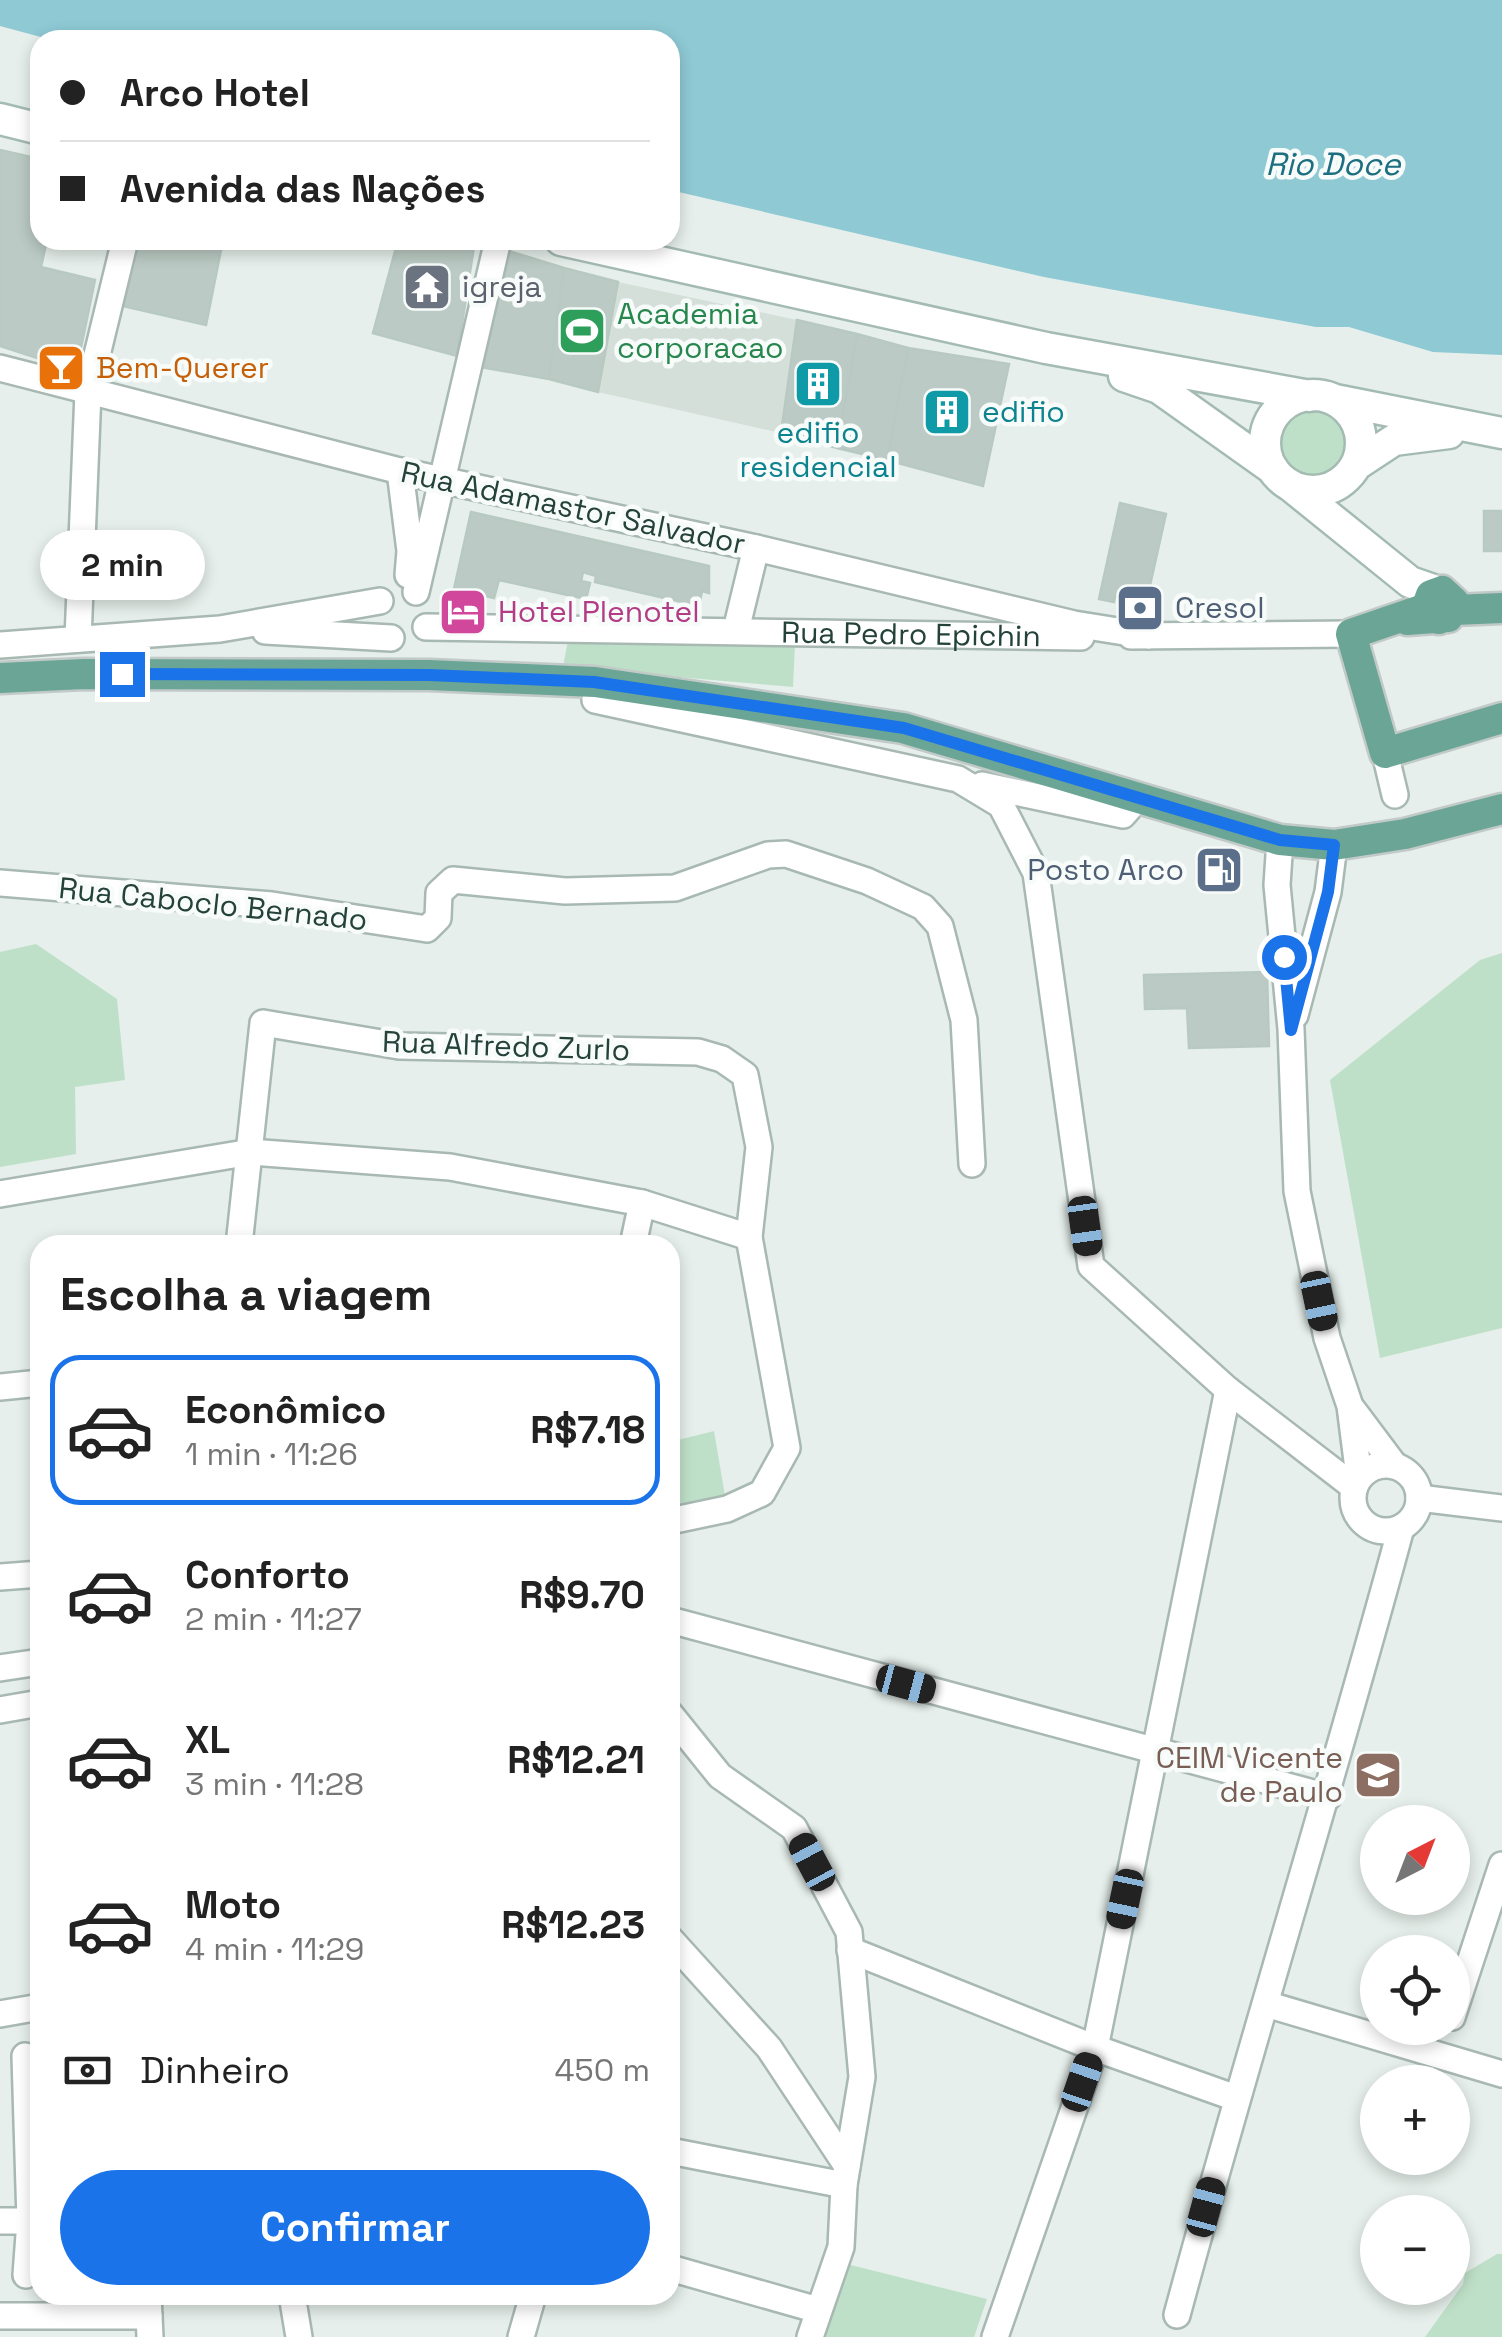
<!DOCTYPE html>
<html lang="pt">
<meta charset="utf-8">
<style>
:root{--surface:#fff;--page:#f6f6f6;--text:#222;--muted:#767676;--line:#e0e0e0;--accent:#1a73e8}
body{margin:0;font-family:"Space Grotesk",sans-serif;background:var(--page);color:var(--text);height:100vh;display:flex;flex-direction:column;font-size:38px;white-space:nowrap}
*{box-sizing:border-box;margin:0}
p{font-size:32px;color:var(--muted)}
.icon{flex:none;width:55px;height:55px;fill:none;stroke:currentColor;stroke-width:2;stroke-linecap:round;stroke-linejoin:round}
.map{position:relative;flex:1;overflow:hidden}
.drawer{position:absolute;left:30px;top:1235px;width:650px;height:1070px;display:flex;flex-direction:column;background:var(--surface);border-radius:30px;box-shadow:0 5px 15px #0003}
.drawer>*{flex:none}
.banner{position:absolute;left:30px;top:30px;width:650px;height:220px;border-radius:30px;box-shadow:0 5px 15px #0003;display:grid;align-content:center;height:220px;padding:0 30px;background:var(--surface)}
.needle{width:65px;rotate:42deg}
.controls{position:absolute;left:1360px;top:1805px;display:grid;gap:20px}
.controls a{display:grid;place-items:center;width:110px;height:110px;border-radius:50%;background:var(--surface);box-shadow:0 5px 15px #0003;font-size:50px}
.end{position:absolute;width:45px;height:45px;margin:-22px;border:12px solid #1a73e8;background:#fff;box-shadow:0 0 0 5px #fff}
.from{border-radius:50%}
.bubble{position:absolute;height:70px;border-radius:35px;background:var(--surface);box-shadow:0 5px 15px #0003;font-size:32px;font-weight:800;line-height:70px;text-align:center}
.car{position:absolute;width:30px;height:60px;margin:-30px -15px;border-radius:12px;box-shadow:0 0 8px 2px #0007;background:linear-gradient(#222 24%,#8ab4d8 0 40%,#222 0 76%,#8ab4d8 0 86%,#222 0)}
.banner b{display:flex;align-items:center;gap:35px;height:95px;font-size:38px}
.banner b+b{border-top:2px solid var(--line)}
.banner i{width:25px;height:25px;background:var(--text)}
ul{padding:0;list-style:none}
li{display:flex;align-items:center;gap:30px;height:150px;margin:0 20px 15px;padding:0 10px;border:5px solid transparent;border-radius:30px}
li div{flex:1}
li b{display:block;font-size:38px}
li em{font-style:normal;font-weight:800}
li.selected{border-color:var(--accent)}
li>.icon{width:90px;height:90px;stroke-width:1.5}
h2{padding:0 30px;font-size:45px;line-height:120px}
.pay{display:flex;align-items:center;gap:25px;height:110px;padding:0 30px;font-size:38px}
.pay p{margin-inline-start:auto}
.button{display:flex;gap:20px;margin-top:auto;padding:20px 30px}
.button a{flex:1;height:115px;border-radius:60px;background:var(--accent);color:#fff;font-size:40px;font-weight:800;line-height:115px;text-align:center}
.map>svg:first-child{display:block}
</style>
<div class="map">
<svg width="1502" height="2337" viewBox="0 0 1502 2337">
<rect width="100%" height="100%" fill="#e6efeb"/>
<path fill="#d4dfda" d="M 618,282 L 797,320 L 781,433 L 598,392 Z"/>
<path fill="#bfe0c8" d="M1275 445a37 37 0 1 1 74 0a37 37 0 1 1-74 0Z
M 568,640 L 795,644 L 793,687 L 563,667 Z
M 36,944 L 117,999 L 125,1080 L 75,1087 L 76,1154 L 0,1167 L 0,952 Z
M 1502,953 L 1502,1328 L 1380,1358 L 1330,1080 L 1480,960 Z
M 714,1431 L 726,1502 L 670,1515 L 670,1442 Z
M 1497,2254 L 1502,2254 L 1502,2337 L 1425,2337 L 1463,2284 L 1465,2273 Z
M 843,2263 L 987,2299 L 974,2337 L 807,2337 Z"/>
<path fill="#8ec9d4" d="M 0,0 L 1502,0 L 1502,355 L 1433,352 L 1349,327 L 1316,327 L 1044,277 L 670,190 L 670,40 L 52,40 L 0,26 Z"/>
<path fill="#bbcac4" stroke="#b8c9c2" stroke-width="2.5" d="M 0,150 L 40,159 L 40,240 L 47,240 L 41,267 L 95,280 L 79,357 L 46,349 L 43,360 L 0,346 Z
M 125,240 L 223,240 L 206,325 L 110,303 Z
M 398,240 L 475,240 L 457,356 L 373,333 Z
M 496,247 L 564,268 L 549,379 L 469,365 Z
M 564,268 L 618,282 L 598,392 L 549,379 Z
M 797,320 L 857,334 L 837,448 L 781,433 Z
M 857,334 L 908,348 L 887,460 L 837,448 Z
M 908,348 L 1009,364 L 983,486 L 887,460 Z
M 1120,503 L 1166,514 L 1146,603 L 1115,596 L 1114,602 L 1099,599 Z
M 1484,511 L 1502,511 L 1502,551 L 1484,551 Z
M 471,512 L 709,566 L 709,593 L 702,591 L 699,606 L 595,582 L 596,576 L 583,572 L 581,581 L 590,583 L 586,599 L 499,580 L 494,598 L 454,589 Z
M 1267,972 L 1269,1046 L 1189,1048 L 1187,1008 L 1145,1009 L 1144,975 Z"/>
<g fill="none" stroke-linecap="round" stroke-linejoin="round">
<g stroke="#a8b8b2" stroke-width="30">
<g id="street">
<path d="M 0,368 L 400,471 L 756,548 L 1074,624 L 1149,636"/>
<path d="M 400,471 L 410,551 L 408,575"/>
<path d="M 416,592 L 498,240"/>
<path id="s1" d="M 426,627 L 1081,637"/>
<path d="M 736,630 L 756,548"/>
<path d="M 265,631 L 391,638"/>
<path d="M 1131,636 L 1351,634"/>
<path d="M 78,639 L 88,392 L 125,240"/>
<path d="M 0,645 L 220,629 L 380,601"/>
<path d="M 595,700 L 958,779 L 1001,805 L 1036,873 L 1091,1266 L 1228,1390 L 1354,1487"/>
<path d="M 1385,753 L 1395,795"/>
<path d="M 982,785 L 1123,815 L 1136,800"/>
<path d="M 1280,840 L 1277,885 L 1291,1029 L 1297,1191 L 1327,1338 L 1350,1406 L 1359,1477"/>
<path d="M 0,883 L 272,905 L 427,929 L 438,918 L 439,893 L 453,880 L 565,891 L 675,888 L 768,855 L 786,854 L 867,881 L 923,907 L 940,926 L 964,1020 L 972,1164"/>
<path d="M 1295,1015 L 1328,892 L 1334,845"/>
<path d="M 0,1194 L 251,1152 L 450,1167 L 642,1203 L 749,1237"/>
<path d="M 239,1245 L 263,1023 L 399,1046 L 698,1052 L 722,1059 L 745,1075 L 759,1147 L 749,1237 L 787,1448 L 762,1493 L 727,1509 L 670,1521"/>
<path d="M 633,1245 L 642,1203"/>
<path d="M 0,1387 L 40,1383"/>
<path d="M 1353,1410 L 1395,1466"/>
<circle cx="1386" cy="1498" r="33"/>
<path d="M 1419,1498 L 1502,1508"/>
<path d="M 0,1577 L 40,1574"/>
<path d="M 670,1620 L 1328,1797"/>
<path d="M 0,1668 L 40,1662"/>
<path d="M 0,1710 L 40,1703"/>
<path d="M 670,1714 L 720,1776 L 794,1828 L 849,1932 L 862,2077 L 844,2185 L 841,2247 L 810,2337"/>
<path d="M 670,1939 L 769,2048 L 847,2166"/>
<path d="M 850,1950 L 1095,2048 L 1236,2098"/>
<path d="M 1266,2004 L 1502,2074"/>
<path d="M 0,2014 L 40,2007"/>
<path d="M 1452,2017 L 1502,1865"/>
<path d="M 25,2056 L 30,2221 L 26,2275"/>
<path d="M 670,2151 L 844,2185"/>
<path d="M 0,2221 L 40,2221"/>
<path d="M 670,2268 L 818,2310"/>
<path d="M 148,2295 L 150,2337"/>
<path d="M 292,2295 L 299,2337"/>
<path d="M 1177,2315 C 1248,2052 1330,1791 1401,1528"/>
<path d="M 0,2316 L 149,2316"/>
<path d="M 521,2337 L 533,2295"/>
<path d="M 995,2337 L 1095,2048 L 1228,1390"/>
</g>
</g>
<g stroke="#a4bbb3" stroke-width="35">
<path id="secondary" d="M 0,119 L 40,129
M 561,240 L 1046,348 L 1310,396
M 1124,376 L 1159,388 L 1273,469
M1265 443a48 48 0 1 1 96 0a48 48 0 1 1-96 0Z
M 1335,400 L 1502,433
M 1356,465 L 1394,440 L 1449,433
M 1291,486 L 1410,582 L 1436,591"/>
</g>
<g stroke="#c2cac8" stroke-width="35">
<path id="primary" d="M 1427,608 L 1351,634 L 1385,753 L 1502,718
M 1454,610 L 1502,608
M 1407,620 L 1448,617 L 1455,603 L 1442,591 L 1431,595 L 1427,606 L 1439,619
M 0,678 L 84,674 L 429,675 L 595,682 L 903,728 L 1280,840 L 1334,845 L 1405,834 L 1502,809"/>
</g>
<use href="#street" stroke="#fff" stroke-width="25"/>
<use href="#secondary" stroke="#fff" stroke-width="30"/>
<use href="#primary" stroke="#6aa596" stroke-width="30"/>
</g>
<g fill="none" stroke-linecap="round" stroke-linejoin="round">
<path stroke="#1a73e8" stroke-width="12" d="M 122,674 L 429,675 L 594,682 L 904,728 L 1280,840 L 1334,845 L 1328,892 L 1291,1030 L 1284,957"/>
</g>
<defs>
<g id="temple-square" transform="scale(2.5)"><rect x="-9" y="-9" width="18" height="18" rx="4" fill="#6b7280" stroke="#f7fbf9"/><path d="M0-6L5-2H3V0L6.5 2.5H4V6H1.5V3h-3V6H-4V2.5H-6.5L-3 0V-2H-5Z" fill="#fff"/></g>
<g id="stadium-square" transform="scale(2.5)"><rect x="-9" y="-9" width="18" height="18" rx="4" fill="#2e9e5b" stroke="#f7fbf9"/><path d="M0-5a6.5 5 0 1 0 0 10a6.5 5 0 1 0 0-10ZM-3.5-1.8h7v3.6h-7Z" fill="#fff"/></g>
<g id="bar-square" transform="scale(2.5)"><rect x="-9" y="-9" width="18" height="18" rx="4" fill="#e8710a" stroke="#f7fbf9"/><path d="M-6-5H6L.8 .8V4.5H3.5V6h-7V4.5H-.8V.8Z" fill="#fff"/></g>
<g id="building-square" transform="scale(2.5)"><rect x="-9" y="-9" width="18" height="18" rx="4" fill="#0f9aa8" stroke="#f7fbf9"/><path d="M-4-6H4V6H1V3H-1V6H-4ZM-2.5-4.3h1.7v1.8h-1.7ZM.8-4.3h1.7v1.8H.8ZM-2.5-1h1.7V.8h-1.7ZM.8-1h1.7V.8H.8Z" fill="#fff"/></g>
<g id="bank-square" transform="scale(2.5)"><rect x="-9" y="-9" width="18" height="18" rx="4" fill="#5c6f8a" stroke="#f7fbf9"/><path d="M-6-4H6V4H-6ZM0-2.3a2.3 2.3 0 1 0 0 4.6a2.3 2.3 0 1 0 0-4.6Z" fill="#fff"/></g>
<g id="hotel-square" transform="scale(2.5)"><rect x="-9" y="-9" width="18" height="18" rx="4" fill="#d1479c" stroke="#f7fbf9"/><path d="M-6-4.5h1.5V1H6V5H4.5V3h-9V5H-6ZM-4 0a1.8 1.8 0 1 1 3.6 0ZM.5 0V-2.5h3Q6-2.5 6 0Z" fill="#fff"/></g>
<g id="fuel-square" transform="scale(2.5)"><rect x="-9" y="-9" width="18" height="18" rx="4" fill="#5c6f8a" stroke="#f7fbf9"/><path d="M-5.5-6h7V0h2V4h1.3V-2.5L3-4.5l.8-.8L6-3V5H2.5V1h-1V6h-7ZM-4.2-4.7v3.2H.2V-4.7Z" fill="#fff"/></g>
<g id="school-square" transform="scale(2.5)"><rect x="-9" y="-9" width="18" height="18" rx="4" fill="#8d6e63" stroke="#f7fbf9"/><path d="M0-5L7-2L0 1L-7-2ZM-4 1L0 2.5L4 1V4Q0 6-4 4Z" fill="#fff"/></g>
</defs>
<g fill-rule="evenodd">
<use href="#temple-square" x="427" y="287"/>
<use href="#stadium-square" x="582" y="331"/>
<use href="#bar-square" x="61" y="368"/>
<use href="#building-square" x="818" y="384"/>
<use href="#building-square" x="947" y="412"/>
<use href="#bank-square" x="1140" y="608"/>
<use href="#hotel-square" x="463" y="612"/>
<use href="#fuel-square" x="1219" y="870"/>
<use href="#school-square" x="1378" y="1775"/>
</g>
<g text-anchor="middle" stroke-width="9" stroke-linejoin="round" paint-order="stroke">
<g font-size="30" fill="#5b616d" stroke="#f7fbf9" text-anchor="start">
<text x="462" y="297">igreja</text>
</g>
<g font-size="30" fill="#27864d" stroke="#f7fbf9" text-anchor="start">
<text x="617" y="324">Academia<tspan x="617" dy="34">corporacao</tspan></text>
</g>
<g font-size="30" fill="#c56008" stroke="#f7fbf9" text-anchor="start">
<text x="96" y="378">Bem-Querer</text>
</g>
<g font-size="30" fill="#0d838f" stroke="#f7fbf9" text-anchor="start">
<text x="982" y="422">edifio</text>
<text x="818" y="443" text-anchor="middle">edifio<tspan x="818" dy="34">residencial</tspan></text>
</g>
<g font-size="30" fill="#24423a" stroke="#f7fbf9">
<text transform="translate(573 508) rotate(12)" y="10">Rua Adamastor Salvador</text>
<text dy="10" stroke="none"><textPath href="#s1" startOffset="485">Rua Pedro Epichin</textPath></text>
<text transform="translate(213 904) rotate(6)" y="10">Rua Caboclo Bernado</text>
<text transform="translate(506 1046) rotate(2)" y="10">Rua Alfredo Zurlo</text>
</g>
<g font-size="30" fill="#4e5e75" stroke="#f7fbf9" text-anchor="start">
<text x="1175" y="618">Cresol</text>
<text x="1184" y="880" text-anchor="end">Posto Arco</text>
</g>
<g font-size="30" fill="#b23c85" stroke="#f7fbf9" text-anchor="start">
<text x="498" y="622">Hotel Plenotel</text>
</g>
<g font-size="30" fill="#785e54" stroke="#f7fbf9" text-anchor="end">
<text x="1343" y="1768">CEIM Vicente<tspan x="1343" dy="34">de Paulo</tspan></text>
</g>
<g font-size="32" font-style="italic" fill="#1c6f80" stroke="#f7fbf9">
<text x="1333" y="175">Rio Doce</text>
</g>
</g>
</svg>
<div class="controls">
<a><svg class="needle" viewBox="-14 -14 28 28"><path d="M0-13l5 13h-10z" fill="#e53935"/><path d="M0 13l5-13h-10z" fill="#767676"/></svg></a>
<a><svg class="icon" aria-label="locate" viewBox="0 0 24 24"><circle cx="12" cy="12" r="6"/><path d="M12 2v4M12 18v4M2 12h4M18 12h4"/></svg></a>
<a>+</a>
<a>−</a>
</div>
<i class="end from" style="left:1284px;top:957px"></i>
<i class="end" style="left:122px;top:674px"></i>
<div class="bubble" style="left:40px;top:530px;width:165px">2 min</div>
<i class="car" style="left:1085px;top:1226px;rotate:172deg"></i>
<i class="car" style="left:1319px;top:1301px;rotate:168deg"></i>
<i class="car" style="left:906px;top:1684px;rotate:105deg"></i>
<i class="car" style="left:812px;top:1862px;rotate:332deg"></i>
<i class="car" style="left:1125px;top:1899px;rotate:192deg"></i>
<i class="car" style="left:1082px;top:2082px;rotate:19deg"></i>
<i class="car" style="left:1206px;top:2207px;rotate:15deg"></i>
<div class="banner">
<b><i class="from"></i>Arco Hotel</b>
<b><i></i>Avenida das Nações</b>
</div>
<section class="drawer">
<h2>Escolha a viagem</h2>
<ul>
<li class="selected"><svg class="icon" aria-label="car" viewBox="0 0 24 24"><path d="M5 17H2v-5l4-1 3-4h7l3 4 3 1v5h-3M9 17h6M6 11h13"/><circle cx="7" cy="17" r="2"/><circle cx="17" cy="17" r="2"/></svg><div><b>Econômico</b><p>1 min · 11:26</p></div><em>R$7.18</em></li>
<li><svg class="icon" aria-label="car" viewBox="0 0 24 24"><path d="M5 17H2v-5l4-1 3-4h7l3 4 3 1v5h-3M9 17h6M6 11h13"/><circle cx="7" cy="17" r="2"/><circle cx="17" cy="17" r="2"/></svg><div><b>Conforto</b><p>2 min · 11:27</p></div><em>R$9.70</em></li>
<li><svg class="icon" aria-label="car" viewBox="0 0 24 24"><path d="M5 17H2v-5l4-1 3-4h7l3 4 3 1v5h-3M9 17h6M6 11h13"/><circle cx="7" cy="17" r="2"/><circle cx="17" cy="17" r="2"/></svg><div><b>XL</b><p>3 min · 11:28</p></div><em>R$12.21</em></li>
<li><svg class="icon" aria-label="car" viewBox="0 0 24 24"><path d="M5 17H2v-5l4-1 3-4h7l3 4 3 1v5h-3M9 17h6M6 11h13"/><circle cx="7" cy="17" r="2"/><circle cx="17" cy="17" r="2"/></svg><div><b>Moto</b><p>4 min · 11:29</p></div><em>R$12.23</em></li>
</ul>
<div class="pay"><svg class="icon" aria-label="cash" viewBox="0 0 24 24"><path d="M3 7h18v10H3z"/><circle cx="12" cy="12" r="2"/></svg>Dinheiro<p>450 m</p></div>
<div class="button"><a>Confirmar</a></div>
</section>
</div>
